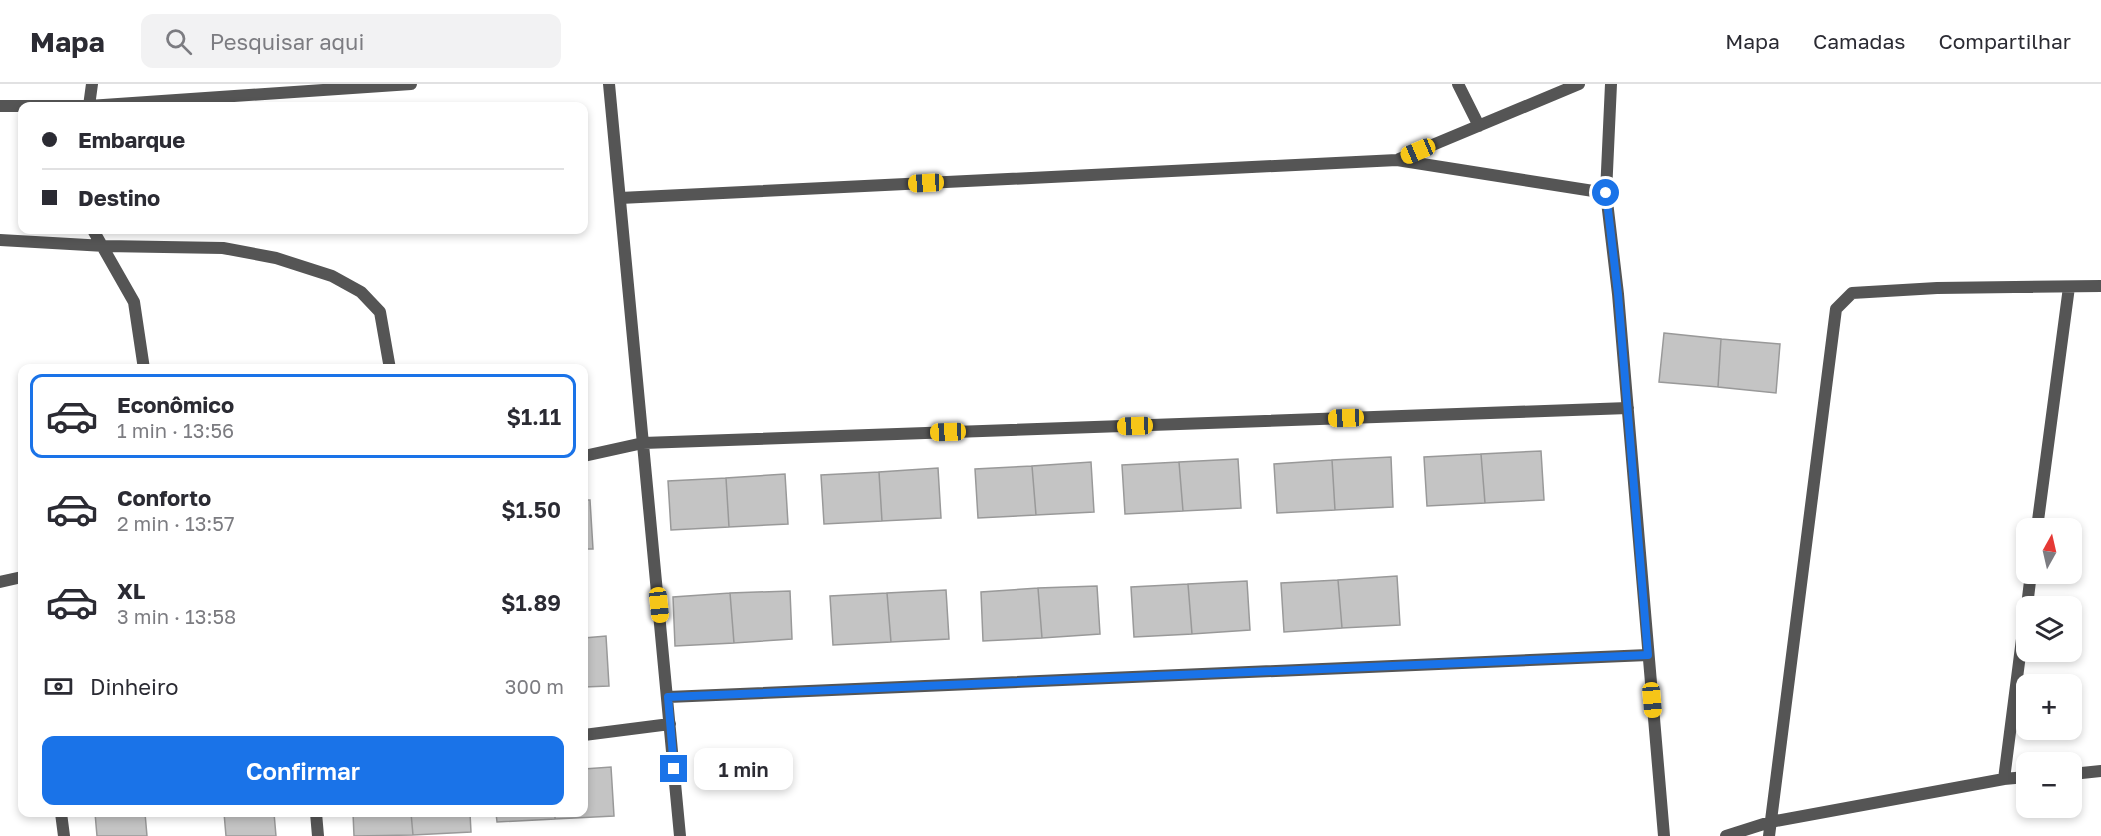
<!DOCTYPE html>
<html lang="pt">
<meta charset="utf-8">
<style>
:root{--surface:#fff;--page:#f2f2f3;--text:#2b2b33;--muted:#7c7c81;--line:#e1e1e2;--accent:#1a73e8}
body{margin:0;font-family:"Golos Text",sans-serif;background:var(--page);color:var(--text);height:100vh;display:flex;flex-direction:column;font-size:22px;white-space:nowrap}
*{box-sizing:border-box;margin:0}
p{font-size:20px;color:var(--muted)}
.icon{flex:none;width:33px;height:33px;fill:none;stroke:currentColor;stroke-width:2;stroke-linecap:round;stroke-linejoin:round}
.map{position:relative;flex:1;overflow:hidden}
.drawer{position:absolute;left:18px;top:280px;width:570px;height:453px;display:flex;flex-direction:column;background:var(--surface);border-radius:12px;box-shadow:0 3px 9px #0003}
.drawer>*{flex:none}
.hud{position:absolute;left:18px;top:18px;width:570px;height:132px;border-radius:12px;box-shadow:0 3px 9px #0003;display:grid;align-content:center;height:132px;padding:0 24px;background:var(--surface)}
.needle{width:39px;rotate:8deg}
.buttons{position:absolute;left:2016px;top:434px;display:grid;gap:12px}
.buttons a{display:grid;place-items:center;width:66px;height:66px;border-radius:12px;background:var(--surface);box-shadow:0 3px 9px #0003;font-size:30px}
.end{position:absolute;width:27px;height:27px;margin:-14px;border:8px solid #1a73e8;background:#fff;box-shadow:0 0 0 3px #fff}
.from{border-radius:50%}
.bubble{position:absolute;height:42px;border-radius:12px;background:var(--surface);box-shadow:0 3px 9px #0003;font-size:20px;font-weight:600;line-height:42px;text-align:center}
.car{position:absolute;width:18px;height:36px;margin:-18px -9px;border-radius:8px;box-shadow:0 0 4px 2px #0007;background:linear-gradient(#f5c518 24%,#345 0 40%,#f5c518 0 76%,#345 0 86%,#f5c518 0)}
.hud b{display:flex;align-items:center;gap:21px;height:57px;font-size:22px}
.hud b+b{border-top:2px solid var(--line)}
.hud i{width:15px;height:15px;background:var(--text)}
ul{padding:10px 0 0;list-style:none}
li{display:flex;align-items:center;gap:18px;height:84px;margin:0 12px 9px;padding:0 12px;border:3px solid transparent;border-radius:12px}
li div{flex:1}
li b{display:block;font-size:22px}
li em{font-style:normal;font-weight:600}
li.current{border-color:var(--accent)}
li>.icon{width:54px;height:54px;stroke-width:1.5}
.pay{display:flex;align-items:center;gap:15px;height:66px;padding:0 24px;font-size:22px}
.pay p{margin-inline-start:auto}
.button{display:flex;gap:12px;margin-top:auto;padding:12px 24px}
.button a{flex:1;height:69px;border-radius:12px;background:var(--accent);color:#fff;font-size:24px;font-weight:600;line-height:69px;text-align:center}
header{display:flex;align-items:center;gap:36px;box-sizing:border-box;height:84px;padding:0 30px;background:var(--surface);border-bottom:2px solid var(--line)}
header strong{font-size:28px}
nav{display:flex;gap:33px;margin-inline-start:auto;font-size:21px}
.search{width:420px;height:54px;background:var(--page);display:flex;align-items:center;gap:15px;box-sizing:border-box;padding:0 21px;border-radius:12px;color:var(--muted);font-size:22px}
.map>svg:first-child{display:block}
</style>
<header>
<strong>Mapa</strong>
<div class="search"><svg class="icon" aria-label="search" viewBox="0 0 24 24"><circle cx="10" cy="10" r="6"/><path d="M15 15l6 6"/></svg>Pesquisar aqui</div>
<nav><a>Mapa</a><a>Camadas</a><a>Compartilhar</a></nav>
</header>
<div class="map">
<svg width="2101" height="752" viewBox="0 0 2101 752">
<rect width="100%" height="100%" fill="#fff"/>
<path fill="#c4c4c4" stroke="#999" stroke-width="1.5" d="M 1664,249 L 1721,255 L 1718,303 L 1659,298 Z
M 1721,255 L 1780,260 L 1776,309 L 1718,303 Z
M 1541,367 L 1544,416 L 1485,419 L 1481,370 Z
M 1481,370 L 1485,419 L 1427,422 L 1424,373 Z
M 1391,373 L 1393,423 L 1335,426 L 1332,376 Z
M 1238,375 L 1241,424 L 1183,427 L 1179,378 Z
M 1332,376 L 1335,426 L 1277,429 L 1274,380 Z
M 1091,378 L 1094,428 L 1036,431 L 1032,382 Z
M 1179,378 L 1183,427 L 1125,430 L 1122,381 Z
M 1032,382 L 1036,431 L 978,434 L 975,385 Z
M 938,384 L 941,434 L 882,437 L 879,388 Z
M 879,388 L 882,437 L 824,440 L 821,391 Z
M 785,390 L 788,440 L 729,443 L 726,394 Z
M 726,394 L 729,443 L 671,446 L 668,397 Z
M 584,416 L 590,416 L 593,465 L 584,465 Z
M 1397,492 L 1400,541 L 1342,544 L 1338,496 Z
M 1338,496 L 1342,544 L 1284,548 L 1281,499 Z
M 1247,497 L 1250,546 L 1192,550 L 1188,500 Z
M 1188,500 L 1192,550 L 1134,553 L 1131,503 Z
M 1097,502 L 1100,550 L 1042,554 L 1038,504 Z
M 1038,504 L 1042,554 L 983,557 L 981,508 Z
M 946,506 L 949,555 L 891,558 L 887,509 Z
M 790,507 L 792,555 L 734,559 L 730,509 Z
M 730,509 L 734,559 L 675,562 L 673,513 Z
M 887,509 L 891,558 L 833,561 L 830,512 Z
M 606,552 L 609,602 L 584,603 L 584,554 Z
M 611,683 L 614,732 L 555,735 L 555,729 L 584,729 L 584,685 Z
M 95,729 L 145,729 L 147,752 L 97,752 Z
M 224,729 L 274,729 L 276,752 L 226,752 Z
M 353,729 L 411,729 L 413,751 L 354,752 Z
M 411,729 L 470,729 L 471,748 L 413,751 Z
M 496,729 L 555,729 L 555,735 L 497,738 Z"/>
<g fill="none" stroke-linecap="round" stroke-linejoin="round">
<path stroke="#555" stroke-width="12" d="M 609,0 L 680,752
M 1458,0 L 1479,42
M 1611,0 L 1606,109 L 1618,210 L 1664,752
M 0,22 L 89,22 L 411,0
M 89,22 L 92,0
M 1399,75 L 1579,0
M 620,114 L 1397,76 L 1606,109
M 93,146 L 134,218 L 144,285
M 0,156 L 105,162 L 223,164 L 276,174 L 332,192 L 361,208 L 380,228 L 390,285
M 584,372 L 643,359 L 1628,324
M 2037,444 L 2069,203
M 0,498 L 22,493
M 2027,522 L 2031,489
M 668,613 L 1648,571
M 584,651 L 670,640
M 2072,690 L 2101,687
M 2004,695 L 2026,524
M 61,729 L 64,752
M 316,729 L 318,752
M 1726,752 L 1770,738 L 2004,695 L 2026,693
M 1769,752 L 1836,225 L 1852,209 L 1937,204 L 2101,202"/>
</g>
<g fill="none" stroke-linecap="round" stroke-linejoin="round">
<path stroke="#1a73e8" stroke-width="8" d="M 674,685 L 668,613 L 1648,571 L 1618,210 L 1606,109"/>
</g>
</svg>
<div class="buttons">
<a><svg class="needle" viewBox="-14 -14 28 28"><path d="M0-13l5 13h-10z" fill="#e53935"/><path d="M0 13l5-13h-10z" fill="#7c7c81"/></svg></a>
<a><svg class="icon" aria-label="layers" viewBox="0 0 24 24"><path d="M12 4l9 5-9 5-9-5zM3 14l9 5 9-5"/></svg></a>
<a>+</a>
<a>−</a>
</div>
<i class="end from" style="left:1606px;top:109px"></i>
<i class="end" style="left:674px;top:685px"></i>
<div class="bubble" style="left:694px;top:664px;width:99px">1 min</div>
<i class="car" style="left:1418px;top:67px;rotate:247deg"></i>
<i class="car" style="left:926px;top:99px;rotate:267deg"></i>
<i class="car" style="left:1346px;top:334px;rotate:268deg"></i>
<i class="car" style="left:1135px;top:342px;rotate:268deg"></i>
<i class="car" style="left:948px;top:348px;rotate:268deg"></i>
<i class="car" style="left:659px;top:521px;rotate:174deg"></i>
<i class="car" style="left:1652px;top:616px;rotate:175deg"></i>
<div class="hud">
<b><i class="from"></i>Embarque</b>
<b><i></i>Destino</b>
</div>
<section class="drawer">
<ul>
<li class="current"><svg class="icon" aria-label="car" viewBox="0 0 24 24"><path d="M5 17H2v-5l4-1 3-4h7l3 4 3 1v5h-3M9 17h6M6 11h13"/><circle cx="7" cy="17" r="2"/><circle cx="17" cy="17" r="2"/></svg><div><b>Econômico</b><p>1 min · 13:56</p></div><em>$1.11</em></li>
<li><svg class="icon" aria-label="car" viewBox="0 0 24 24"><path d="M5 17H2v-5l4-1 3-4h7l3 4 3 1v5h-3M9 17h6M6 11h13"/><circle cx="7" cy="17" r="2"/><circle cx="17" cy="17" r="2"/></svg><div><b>Conforto</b><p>2 min · 13:57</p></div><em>$1.50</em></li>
<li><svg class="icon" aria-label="car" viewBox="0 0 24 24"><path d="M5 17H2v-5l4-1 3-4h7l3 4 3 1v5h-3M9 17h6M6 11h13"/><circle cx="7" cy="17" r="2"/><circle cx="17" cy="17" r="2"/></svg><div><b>XL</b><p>3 min · 13:58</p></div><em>$1.89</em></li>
</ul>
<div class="pay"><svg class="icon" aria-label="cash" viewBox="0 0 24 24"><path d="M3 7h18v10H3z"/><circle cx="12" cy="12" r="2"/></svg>Dinheiro<p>300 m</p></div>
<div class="button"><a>Confirmar</a></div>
</section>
</div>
